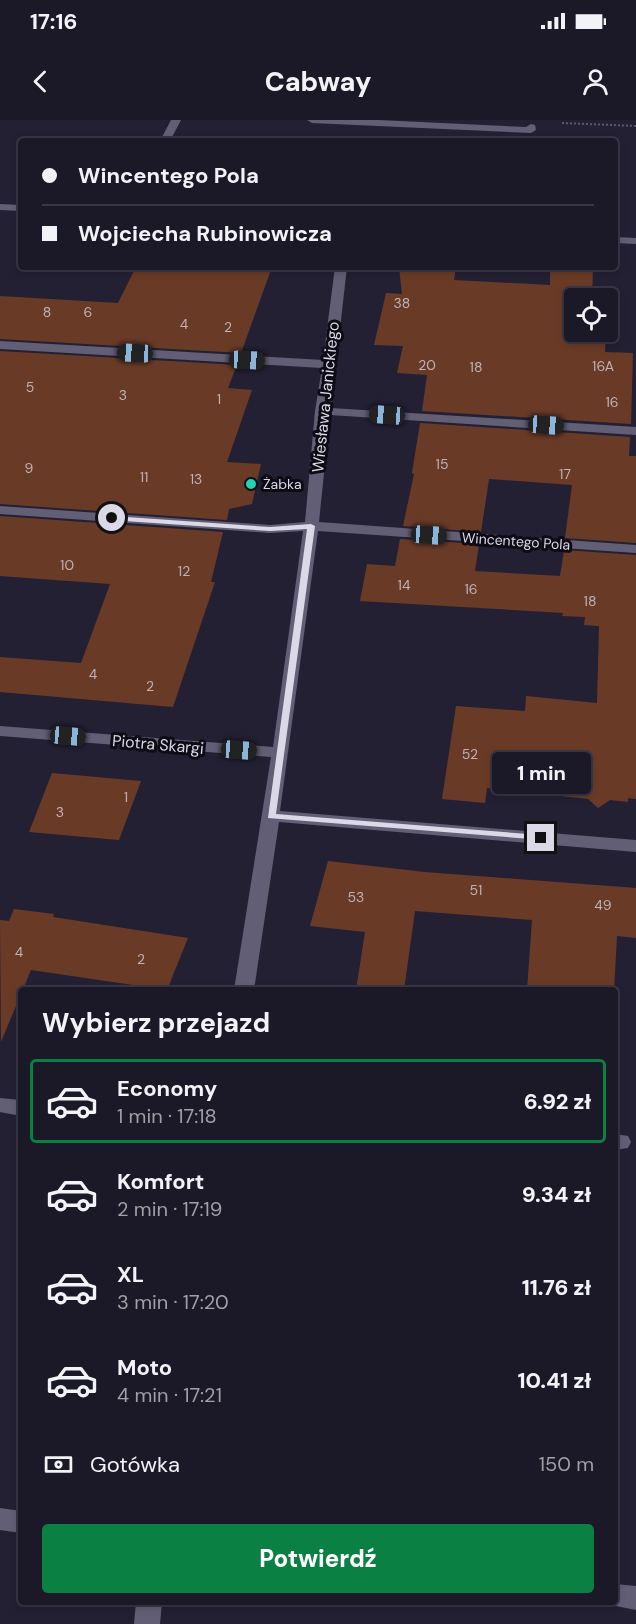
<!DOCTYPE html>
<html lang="pl">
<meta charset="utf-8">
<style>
:root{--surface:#1b1827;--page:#24212f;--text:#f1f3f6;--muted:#a0a0a7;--line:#393744;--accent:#0b8043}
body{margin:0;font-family:"DM Sans",sans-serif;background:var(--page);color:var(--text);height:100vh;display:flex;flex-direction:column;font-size:22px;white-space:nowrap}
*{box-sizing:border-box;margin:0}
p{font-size:20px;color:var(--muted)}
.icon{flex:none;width:33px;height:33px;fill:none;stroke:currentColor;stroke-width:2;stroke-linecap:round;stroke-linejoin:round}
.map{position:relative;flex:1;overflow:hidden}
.sheet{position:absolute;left:18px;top:867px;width:600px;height:618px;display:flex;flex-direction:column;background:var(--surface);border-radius:6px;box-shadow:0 3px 9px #0003,0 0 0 2px var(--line)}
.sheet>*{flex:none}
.top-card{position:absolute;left:18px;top:18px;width:600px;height:132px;border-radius:6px;box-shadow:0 3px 9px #0003,0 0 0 2px var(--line);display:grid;align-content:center;height:132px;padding:0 24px;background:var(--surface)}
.fabs{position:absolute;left:564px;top:168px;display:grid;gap:12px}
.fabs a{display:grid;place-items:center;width:54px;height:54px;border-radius:6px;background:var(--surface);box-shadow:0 3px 9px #0003,0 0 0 2px var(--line);font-size:30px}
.end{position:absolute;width:27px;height:27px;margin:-14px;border:8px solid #dbd9e7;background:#111;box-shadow:0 0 0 3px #111}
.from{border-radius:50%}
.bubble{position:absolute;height:42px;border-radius:6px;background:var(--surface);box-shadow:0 3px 9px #0003,0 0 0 2px var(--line);font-size:20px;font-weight:800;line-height:42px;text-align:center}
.car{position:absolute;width:18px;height:36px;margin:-18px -9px;border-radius:8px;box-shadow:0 0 4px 2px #0007;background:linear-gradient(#222 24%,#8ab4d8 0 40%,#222 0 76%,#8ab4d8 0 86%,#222 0)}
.top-card b{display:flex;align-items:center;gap:21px;height:57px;font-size:22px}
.top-card b+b{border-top:2px solid var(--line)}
.top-card i{width:15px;height:15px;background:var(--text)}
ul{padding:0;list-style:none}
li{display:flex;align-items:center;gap:18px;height:84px;margin:0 12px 9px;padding:0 12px;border:3px solid transparent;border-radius:6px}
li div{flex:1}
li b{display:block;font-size:22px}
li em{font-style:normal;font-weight:800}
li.current{border-color:var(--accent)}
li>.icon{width:54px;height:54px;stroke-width:1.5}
h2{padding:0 24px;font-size:27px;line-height:72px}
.pay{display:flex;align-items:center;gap:15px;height:66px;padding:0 24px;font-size:22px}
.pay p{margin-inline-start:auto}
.primary-button{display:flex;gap:12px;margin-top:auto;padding:12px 24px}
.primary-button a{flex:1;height:69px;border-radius:6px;background:var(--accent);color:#fff;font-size:24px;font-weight:800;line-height:69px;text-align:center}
.status{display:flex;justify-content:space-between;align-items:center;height:42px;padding:0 30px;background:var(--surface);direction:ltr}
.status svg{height:16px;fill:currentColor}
header{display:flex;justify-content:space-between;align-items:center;height:78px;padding:0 24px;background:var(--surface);font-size:27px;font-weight:800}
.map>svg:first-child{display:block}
</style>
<div class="status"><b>17:16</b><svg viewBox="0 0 49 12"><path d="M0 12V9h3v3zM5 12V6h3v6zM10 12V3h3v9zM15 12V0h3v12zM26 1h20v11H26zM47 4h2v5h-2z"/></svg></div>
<header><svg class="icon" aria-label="back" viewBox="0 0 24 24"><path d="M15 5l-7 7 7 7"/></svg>Cabway<svg class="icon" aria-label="person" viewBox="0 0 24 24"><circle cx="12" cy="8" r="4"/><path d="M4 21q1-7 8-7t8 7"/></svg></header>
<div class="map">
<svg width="636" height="1504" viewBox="0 0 636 1504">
<rect width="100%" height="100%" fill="#242034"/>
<path fill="#693b27" d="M 136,147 L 272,147 L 241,233 L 0,219 L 0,176 L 118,183 Z
M 399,147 L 456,147 L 454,160 L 550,165 L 550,148 L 593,149 L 592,178 L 574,178 L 574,212 L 606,212 L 605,232 L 633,233 L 631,304 L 422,291 L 427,255 L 397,253 L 403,226 L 374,225 L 386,173 L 402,174 Z
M 0,231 L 237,245 L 228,268 L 252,270 L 227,342 L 261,344 L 252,384 L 229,389 L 227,400 L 0,384 Z
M 420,303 L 630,317 L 629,336 L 636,336 L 636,423 L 565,418 L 572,365 L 489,359 L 481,412 L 403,406 L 414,354 L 412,353 Z
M 0,396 L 223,412 L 211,462 L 215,462 L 173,587 L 0,572 L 0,537 L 81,543 L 110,464 L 0,456 Z
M 400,419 L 479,424 L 475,451 L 560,456 L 564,430 L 636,435 L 636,679 L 628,678 L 628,682 L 610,680 L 598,688 L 588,679 L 487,668 L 485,683 L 442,679 L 456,586 L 525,591 L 526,576 L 597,583 L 599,506 L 584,505 L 585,497 L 562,496 L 563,493 L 360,481 L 367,444 L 395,446 Z
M 52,653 L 141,661 L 119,720 L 29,712 Z
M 328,741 L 425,752 L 636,768 L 636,818 L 617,816 L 614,870 L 527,870 L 532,800 L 415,791 L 404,870 L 356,870 L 365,812 L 310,806 Z
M 14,789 L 54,794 L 53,797 L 188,818 L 167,870 L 31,850 L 1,922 L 0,800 L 9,801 Z"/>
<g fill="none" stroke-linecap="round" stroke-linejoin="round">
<path stroke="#5d5a6c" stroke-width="2" stroke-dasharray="2 2" stroke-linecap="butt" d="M 562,3 L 636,6"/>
<path fill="#625e75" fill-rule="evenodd" d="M 0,978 L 21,980 L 21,996 L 0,992 Z
M 615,1014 L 628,1016 L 631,1022 L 628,1028 L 615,1030 Z"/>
<path fill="#625e75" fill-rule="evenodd" d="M 171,0 L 181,0 L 170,21 L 160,21 Z
M 307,0 L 378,0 L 526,7 L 531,4 L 535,5 L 536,10 L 531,13 L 312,3 Z
M 0,84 L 21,85 L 21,91 L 0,90 Z
M 615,117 L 636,118 L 636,124 L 615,123 Z
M 335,147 L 347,147 L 331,288 L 636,307 L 636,315 L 330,295 L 319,402 L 636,425 L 636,433 L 318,411 L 280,691 L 636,720 L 636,732 L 279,702 L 254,870 L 234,870 L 271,637 L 0,616 L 0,606 L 273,627 L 303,411 L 270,413 L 0,394 L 0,386 L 270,405 L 305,402 L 315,291 L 322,248 L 0,229 L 0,221 L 323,240 Z
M 136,1482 L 162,1482 L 160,1504 L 134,1504 Z"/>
<path fill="#625e75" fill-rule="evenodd" d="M 0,1388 L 21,1391 L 21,1413 L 0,1410 Z
M 615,1464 L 636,1466 L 636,1490 L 606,1484 L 605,1482 L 615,1482 Z"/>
</g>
<path fill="#dbd9e7" d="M 112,396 L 270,407 L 311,404 L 315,406 L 276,694 L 541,715 L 544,716 L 544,720 L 268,698 L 307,409 L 270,411 L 110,400 L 110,396 Z"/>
<circle fill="#21d5b0" stroke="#0d0b14" stroke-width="2" cx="251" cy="364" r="6"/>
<g text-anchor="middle" stroke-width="6" stroke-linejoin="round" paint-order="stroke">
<g font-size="14" fill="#beb2b7">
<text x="402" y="188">38</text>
<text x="47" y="197">8</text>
<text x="88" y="197">6</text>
<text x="184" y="209">4</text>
<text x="228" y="212">2</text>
<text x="427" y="250">20</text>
<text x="603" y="251">16A</text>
<text x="476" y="252">18</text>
<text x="30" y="272">5</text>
<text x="123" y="280">3</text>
<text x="219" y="284">1</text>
<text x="612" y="287">16</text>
<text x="442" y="349">15</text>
<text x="29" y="353">9</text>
<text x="565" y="359">17</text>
<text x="144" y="362">11</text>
<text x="196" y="364">13</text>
<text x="67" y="450">10</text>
<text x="184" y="456">12</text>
<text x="404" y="470">14</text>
<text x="471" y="474">16</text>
<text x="590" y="486">18</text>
<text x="93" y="559">4</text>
<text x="150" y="571">2</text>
<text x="470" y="639">52</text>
<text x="126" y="682">1</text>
<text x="60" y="697">3</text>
<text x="476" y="775">51</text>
<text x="356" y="782">53</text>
<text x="603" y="790">49</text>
<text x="19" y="837">4</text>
<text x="141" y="844">2</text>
</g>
<g font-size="14" fill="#dbd9e7" stroke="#0d0b14" text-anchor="start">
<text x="263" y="369">Żabka</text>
</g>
<g font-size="14" fill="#dbd9e7" stroke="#0d0b14">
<text transform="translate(516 421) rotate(4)" y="5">Wincentego Pola</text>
</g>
<g font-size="16" fill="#dbd9e7" stroke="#0d0b14">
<text transform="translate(325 277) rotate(-84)" y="6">Wiesława Janickiego</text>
<text transform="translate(158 624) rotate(5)" y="6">Piotra Skargi</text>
</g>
</g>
</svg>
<div class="fabs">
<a><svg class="icon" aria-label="locate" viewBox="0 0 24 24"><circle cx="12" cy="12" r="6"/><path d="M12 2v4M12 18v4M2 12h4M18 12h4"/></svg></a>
</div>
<i class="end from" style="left:112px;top:398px"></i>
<i class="end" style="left:541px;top:718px"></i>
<div class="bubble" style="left:492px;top:632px;width:99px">1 min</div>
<i class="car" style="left:135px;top:233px;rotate:273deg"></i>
<i class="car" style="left:247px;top:240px;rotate:93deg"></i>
<i class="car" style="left:387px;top:295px;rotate:274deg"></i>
<i class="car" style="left:546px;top:305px;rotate:94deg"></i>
<i class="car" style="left:429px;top:415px;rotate:94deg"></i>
<i class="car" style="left:68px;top:616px;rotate:95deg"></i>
<i class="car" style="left:239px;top:630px;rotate:94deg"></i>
<div class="top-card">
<b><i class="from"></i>Wincentego Pola</b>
<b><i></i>Wojciecha Rubinowicza</b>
</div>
<section class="sheet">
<h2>Wybierz przejazd</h2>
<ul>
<li class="current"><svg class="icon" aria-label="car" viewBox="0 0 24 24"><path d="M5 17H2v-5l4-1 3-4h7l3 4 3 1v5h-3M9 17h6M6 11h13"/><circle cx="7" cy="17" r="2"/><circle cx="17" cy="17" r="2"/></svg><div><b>Economy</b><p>1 min · 17:18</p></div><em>6.92 zł</em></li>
<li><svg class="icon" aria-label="car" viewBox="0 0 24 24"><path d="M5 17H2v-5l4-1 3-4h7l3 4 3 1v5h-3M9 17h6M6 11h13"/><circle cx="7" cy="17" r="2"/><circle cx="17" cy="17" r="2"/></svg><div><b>Komfort</b><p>2 min · 17:19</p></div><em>9.34 zł</em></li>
<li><svg class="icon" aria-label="car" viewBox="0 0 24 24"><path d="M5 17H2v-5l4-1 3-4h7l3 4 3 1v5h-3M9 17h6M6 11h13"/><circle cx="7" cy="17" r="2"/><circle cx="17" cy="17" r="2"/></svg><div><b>XL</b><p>3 min · 17:20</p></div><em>11.76 zł</em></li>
<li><svg class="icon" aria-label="car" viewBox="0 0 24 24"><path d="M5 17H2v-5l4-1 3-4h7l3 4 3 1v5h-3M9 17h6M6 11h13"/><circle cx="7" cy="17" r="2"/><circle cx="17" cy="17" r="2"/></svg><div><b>Moto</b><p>4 min · 17:21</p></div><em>10.41 zł</em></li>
</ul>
<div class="pay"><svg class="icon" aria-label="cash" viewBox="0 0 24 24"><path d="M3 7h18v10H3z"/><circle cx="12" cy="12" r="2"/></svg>Gotówka<p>150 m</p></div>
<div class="primary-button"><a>Potwierdź</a></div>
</section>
</div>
